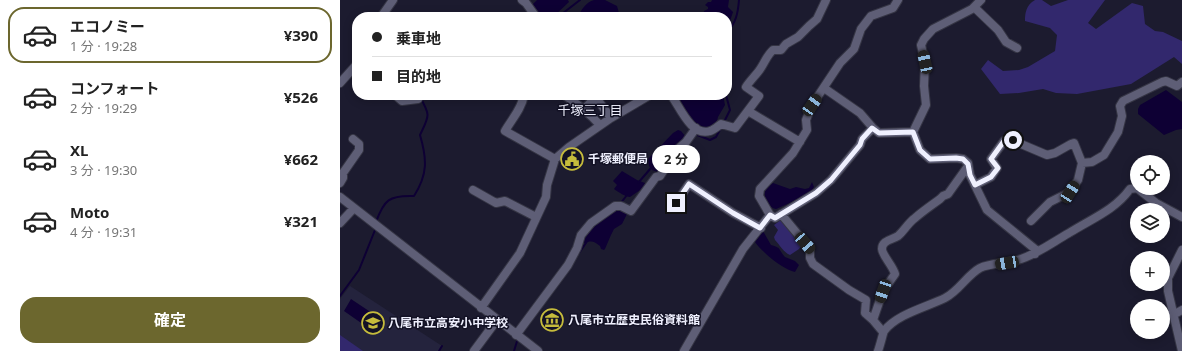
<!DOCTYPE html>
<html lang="ja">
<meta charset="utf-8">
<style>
:root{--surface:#fff;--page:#f2f2f2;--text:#222;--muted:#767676;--line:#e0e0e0;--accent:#6c672e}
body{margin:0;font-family:"Noto Sans","Noto Sans JP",sans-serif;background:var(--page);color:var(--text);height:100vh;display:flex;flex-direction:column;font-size:15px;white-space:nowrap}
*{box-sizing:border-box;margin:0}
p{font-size:13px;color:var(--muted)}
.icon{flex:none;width:22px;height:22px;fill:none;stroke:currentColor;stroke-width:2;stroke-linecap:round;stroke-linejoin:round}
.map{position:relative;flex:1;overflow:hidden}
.panel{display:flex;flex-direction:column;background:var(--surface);width:340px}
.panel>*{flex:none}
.banner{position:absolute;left:12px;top:12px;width:380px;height:88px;border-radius:16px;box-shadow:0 2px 10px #0003;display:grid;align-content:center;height:88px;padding:0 20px;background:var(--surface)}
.controls{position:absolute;left:790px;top:155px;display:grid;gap:8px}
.controls a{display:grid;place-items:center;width:40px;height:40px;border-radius:50%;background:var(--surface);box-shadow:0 2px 10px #0003;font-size:20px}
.end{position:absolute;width:18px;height:18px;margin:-9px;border:5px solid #eff0fe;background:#111;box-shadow:0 0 0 2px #111}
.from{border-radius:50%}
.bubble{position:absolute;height:28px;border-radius:14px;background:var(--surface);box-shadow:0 2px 10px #0003;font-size:13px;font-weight:700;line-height:28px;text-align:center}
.car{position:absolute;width:12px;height:24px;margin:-12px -6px;border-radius:5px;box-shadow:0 0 3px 1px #0007;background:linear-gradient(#222 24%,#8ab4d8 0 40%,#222 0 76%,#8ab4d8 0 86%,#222 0)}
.banner b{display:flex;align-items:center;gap:14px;height:38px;font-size:15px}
.banner b+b{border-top:1px solid var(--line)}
.banner i{width:10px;height:10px;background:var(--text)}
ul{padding:7px 0 0;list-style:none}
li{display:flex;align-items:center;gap:12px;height:56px;margin:0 8px 6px;padding:0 12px;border:2px solid transparent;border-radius:16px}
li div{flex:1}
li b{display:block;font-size:15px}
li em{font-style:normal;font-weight:700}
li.current{border-color:var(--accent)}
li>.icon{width:36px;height:36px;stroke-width:1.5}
.cta{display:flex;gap:8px;margin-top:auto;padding:8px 20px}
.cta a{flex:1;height:46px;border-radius:16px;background:var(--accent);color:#fff;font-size:16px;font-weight:700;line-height:46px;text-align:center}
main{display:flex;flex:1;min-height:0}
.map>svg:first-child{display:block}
</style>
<main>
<section class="panel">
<ul>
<li class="current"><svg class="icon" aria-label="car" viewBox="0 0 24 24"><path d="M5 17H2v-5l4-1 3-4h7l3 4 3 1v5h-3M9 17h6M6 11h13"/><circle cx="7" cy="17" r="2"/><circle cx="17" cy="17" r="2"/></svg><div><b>エコノミー</b><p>1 分 · 19:28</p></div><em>¥390</em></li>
<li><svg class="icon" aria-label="car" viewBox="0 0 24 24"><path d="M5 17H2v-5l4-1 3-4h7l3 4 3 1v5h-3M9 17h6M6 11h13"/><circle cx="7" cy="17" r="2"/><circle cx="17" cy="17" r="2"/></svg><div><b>コンフォート</b><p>2 分 · 19:29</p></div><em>¥526</em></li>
<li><svg class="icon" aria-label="car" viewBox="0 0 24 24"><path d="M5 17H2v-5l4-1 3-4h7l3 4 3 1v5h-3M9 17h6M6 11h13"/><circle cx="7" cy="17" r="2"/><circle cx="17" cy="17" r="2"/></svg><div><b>XL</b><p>3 分 · 19:30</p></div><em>¥662</em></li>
<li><svg class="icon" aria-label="car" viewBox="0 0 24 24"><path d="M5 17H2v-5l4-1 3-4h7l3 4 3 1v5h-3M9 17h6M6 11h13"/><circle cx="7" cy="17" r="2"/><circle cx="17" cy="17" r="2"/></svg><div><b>Moto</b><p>4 分 · 19:31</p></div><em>¥321</em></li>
</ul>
<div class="cta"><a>確定</a></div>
</section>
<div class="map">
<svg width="842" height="351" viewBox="0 0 842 351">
<rect width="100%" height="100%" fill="#1c1b2f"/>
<path fill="#24233d" d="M 10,286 L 102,346 L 99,351 L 0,351 L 0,299 Z"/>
<path fill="#32286d" d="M 695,0 L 702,0 L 711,6 L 728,0 L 765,0 L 748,23 L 756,29 L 792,3 L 803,6 L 805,24 L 815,31 L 823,32 L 842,41 L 842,64 L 834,57 L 791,84 L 737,94 L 716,93 L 703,89 L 679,93 L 660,94 L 641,69 L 648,60 L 663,71 L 679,70 L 688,67 L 715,51 L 717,35 L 710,28 L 685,21 C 685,13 686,5 695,0 Z
M 442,219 L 464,243 L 459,249 L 450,255 C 443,252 440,245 435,240 L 434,237 L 438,230 L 434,225 Z
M 0,335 L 23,351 L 0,351 Z"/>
<path fill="#0e0034" d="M 197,0 L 228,0 L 229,2 L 213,17 L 199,17 L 192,5 Z
M 254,0 L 265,0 L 277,6 L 280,17 L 238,17 C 241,10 246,2 254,0 Z
M 372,0 L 389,0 L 388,7 L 393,12 L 390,21 L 387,21 L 387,17 L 363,16 L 364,11 L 368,9 L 368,7 L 365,5 L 368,2 L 371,2 Z
M 826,90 L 842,102 L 842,129 L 836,130 L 824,135 L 798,114 L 798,109 L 800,105 Z
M 348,95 L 383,95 L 385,105 L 378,117 L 377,121 L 371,127 L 366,128 L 355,123 L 339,101 Z
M 338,130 L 341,131 L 346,137 L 318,172 L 312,170 L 309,166 L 308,159 L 333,133 Z
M 282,171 L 297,180 L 305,183 L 306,186 L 290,197 C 286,197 278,192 274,189 L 277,185 L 273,181 Z
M 472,182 L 474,187 C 473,189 472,190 470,192 C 466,195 440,208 436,209 C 430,209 423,197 425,192 C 426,188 430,185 433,183 L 450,189 L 456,187 L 465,189 L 469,188 Z
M 279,210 L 287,214 L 282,224 L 274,229 L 271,235 L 265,249 L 264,250 L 261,249 L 260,246 C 253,240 251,241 243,243 C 248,228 263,220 276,211 Z
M 423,231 L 431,245 C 442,248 438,249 445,257 L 455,261 L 459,265 L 455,272 C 442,269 423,253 415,242 Z
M 11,299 L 32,313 L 24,325 L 4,311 Z"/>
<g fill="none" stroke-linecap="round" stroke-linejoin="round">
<path stroke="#0e0034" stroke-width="2" d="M 218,17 L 240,0
M 387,32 C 396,23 398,13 399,0
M 384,122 L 390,110 L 386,95
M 355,134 L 370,140 L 376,137 L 381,128
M 298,183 L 311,168
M 280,204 L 287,195
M 36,222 C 44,200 49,195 74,196 C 88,174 87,159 80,135 C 89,116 91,116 80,97 L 83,95
M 239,253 L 248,240
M 0,296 L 19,270 L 35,230
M 99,351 L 102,346
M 174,351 L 178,338"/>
<g stroke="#353544" stroke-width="10">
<path id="minor" d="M 182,0 L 186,3 L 196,17
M 641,0 L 632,9 L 593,29 L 584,39 L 581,45 L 585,62 L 584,86 L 586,105 L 573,132 L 580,150 L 590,159 L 616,158 L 623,159 L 628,163 L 630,175 L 647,210 L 695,249 L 695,254
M 634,7 L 658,30 L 666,42 L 677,48
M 41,17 L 53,0
M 0,83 L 17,64
M 484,88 L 520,113 L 533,128 L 539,133 L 573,132
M 55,95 L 62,101 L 78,99
M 184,95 C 182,108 172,119 165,131 L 215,159
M 224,95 C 238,104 249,113 260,125
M 254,95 L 271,118
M 331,95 C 340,107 351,137 370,131 C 374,130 378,126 381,124 L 395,128 L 419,96 L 406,87 C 409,82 414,77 418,72 C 424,65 426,56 433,50 L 441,50 L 446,44 L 458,37 L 469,26 L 477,19 L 486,0
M 244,109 L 256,97
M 408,111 L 460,142
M 533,128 L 522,139 L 520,145 L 491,180 L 476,193 L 435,218 L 430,215 L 419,196 L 420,189 L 453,153 L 467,130 L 466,120 L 472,105 L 500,63 L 514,49 L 521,29 L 531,16 L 553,8 L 558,0
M 0,183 L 3,178 L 3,173 L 19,150 L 19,144 L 13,139
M 635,185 L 651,177 L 657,168 L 651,159 L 664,141 L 669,139 L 707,155 L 715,153 L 731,144 L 734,143 L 742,163 L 752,162 L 764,155 L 778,132 L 782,116 L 780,106 L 783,101 L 822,82 L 826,81 L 837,86 L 842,82
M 797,188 L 816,203 L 842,217
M 133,190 L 156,203 L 165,201 L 196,217
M 0,197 L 198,351
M 336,203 L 349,184 L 393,213 L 421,228
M 441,214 L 470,249 L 470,258 L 473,264 L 509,290 L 526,300 L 525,313 L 533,320 L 543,332
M 691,221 L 710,202 L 730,192 L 738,180 L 742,163
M 0,223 L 14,208
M 141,308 L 180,253 L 206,197 L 207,185 L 215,159 L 229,147 L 271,118 L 310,95
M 833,315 L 842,310
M 533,320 L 543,291 L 555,274 C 553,266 542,255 542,249 C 542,240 552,240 558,236 C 564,231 568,223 575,218 C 583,211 592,205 600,199 L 603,196 L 608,194 L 628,166
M 176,335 L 228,265 L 237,248 L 241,235 L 251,223 L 275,206 L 281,206 L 291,211 L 316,177 L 320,176 L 338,149 L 346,142 L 356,128
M 134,351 L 157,320
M 344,351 L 403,249 L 430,215
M 538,351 C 540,346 543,333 544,331 C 557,314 587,307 605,298 C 619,291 627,275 640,268 C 650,263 670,263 681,259 C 699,253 713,242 729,233 C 751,219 775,210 790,189 L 797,188
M 842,351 L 828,291 L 828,278 L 842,250"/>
</g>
<use href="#minor" stroke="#5e5e76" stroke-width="8"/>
</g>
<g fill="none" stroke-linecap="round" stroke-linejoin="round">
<path stroke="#eff0fe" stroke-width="5" d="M 336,203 L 349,184 L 393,213 L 420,228 L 430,215 L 435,218 L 476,193 L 491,180 L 520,145 L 522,139 L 532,128 L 539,133 L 573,132 L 580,150 L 590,159 L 616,158 L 623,159 L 628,164 L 630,175 L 635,185 L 651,177 L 658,168 L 651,159 L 664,141 L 670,139 L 673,140"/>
</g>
<defs>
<g id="civic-ring" transform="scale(1.15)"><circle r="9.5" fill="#131225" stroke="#c6bc3c" stroke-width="1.5"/><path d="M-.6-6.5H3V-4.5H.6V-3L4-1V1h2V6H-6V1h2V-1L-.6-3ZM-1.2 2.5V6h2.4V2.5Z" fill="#c6bc3c"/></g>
<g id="museum-ring" transform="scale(1.15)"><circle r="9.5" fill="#131225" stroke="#c6bc3c" stroke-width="1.5"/><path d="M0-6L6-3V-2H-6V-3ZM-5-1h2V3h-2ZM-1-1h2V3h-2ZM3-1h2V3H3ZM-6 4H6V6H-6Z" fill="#c6bc3c"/></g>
<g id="school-ring" transform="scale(1.15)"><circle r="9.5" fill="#131225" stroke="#c6bc3c" stroke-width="1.5"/><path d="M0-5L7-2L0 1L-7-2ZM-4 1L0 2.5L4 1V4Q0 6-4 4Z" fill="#c6bc3c"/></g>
</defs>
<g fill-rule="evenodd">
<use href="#civic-ring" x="232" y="159"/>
<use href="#museum-ring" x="212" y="320"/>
<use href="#school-ring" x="33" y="323"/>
</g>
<g text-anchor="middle" stroke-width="3" stroke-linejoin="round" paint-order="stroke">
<g font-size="12" font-weight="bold" fill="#eff0fe" stroke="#131225" text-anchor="start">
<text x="248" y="163">千塚郵便局</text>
<text x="228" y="324">八尾市立歴史民俗資料館</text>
<text x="48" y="327">八尾市立高安小中学校</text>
</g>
<g font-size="13" fill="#eff0fe" stroke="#131225">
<text x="250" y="115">千塚三丁目</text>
</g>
</g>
</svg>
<div class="controls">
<a><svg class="icon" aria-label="locate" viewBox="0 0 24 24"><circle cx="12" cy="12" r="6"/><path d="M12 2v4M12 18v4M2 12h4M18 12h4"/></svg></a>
<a><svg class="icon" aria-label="layers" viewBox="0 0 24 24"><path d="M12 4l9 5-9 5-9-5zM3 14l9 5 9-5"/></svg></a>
<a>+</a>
<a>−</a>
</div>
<i class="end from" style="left:673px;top:140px"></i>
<i class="end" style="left:336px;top:203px"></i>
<div class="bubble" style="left:312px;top:145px;width:48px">2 分</div>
<i class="car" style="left:585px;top:62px;rotate:348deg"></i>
<i class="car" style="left:472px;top:105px;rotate:35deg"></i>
<i class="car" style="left:730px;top:192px;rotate:33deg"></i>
<i class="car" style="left:465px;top:243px;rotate:139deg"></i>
<i class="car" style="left:667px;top:263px;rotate:260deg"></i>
<i class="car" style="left:543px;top:291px;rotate:199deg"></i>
<div class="banner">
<b><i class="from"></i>乗車地</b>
<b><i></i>目的地</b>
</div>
</div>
</main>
